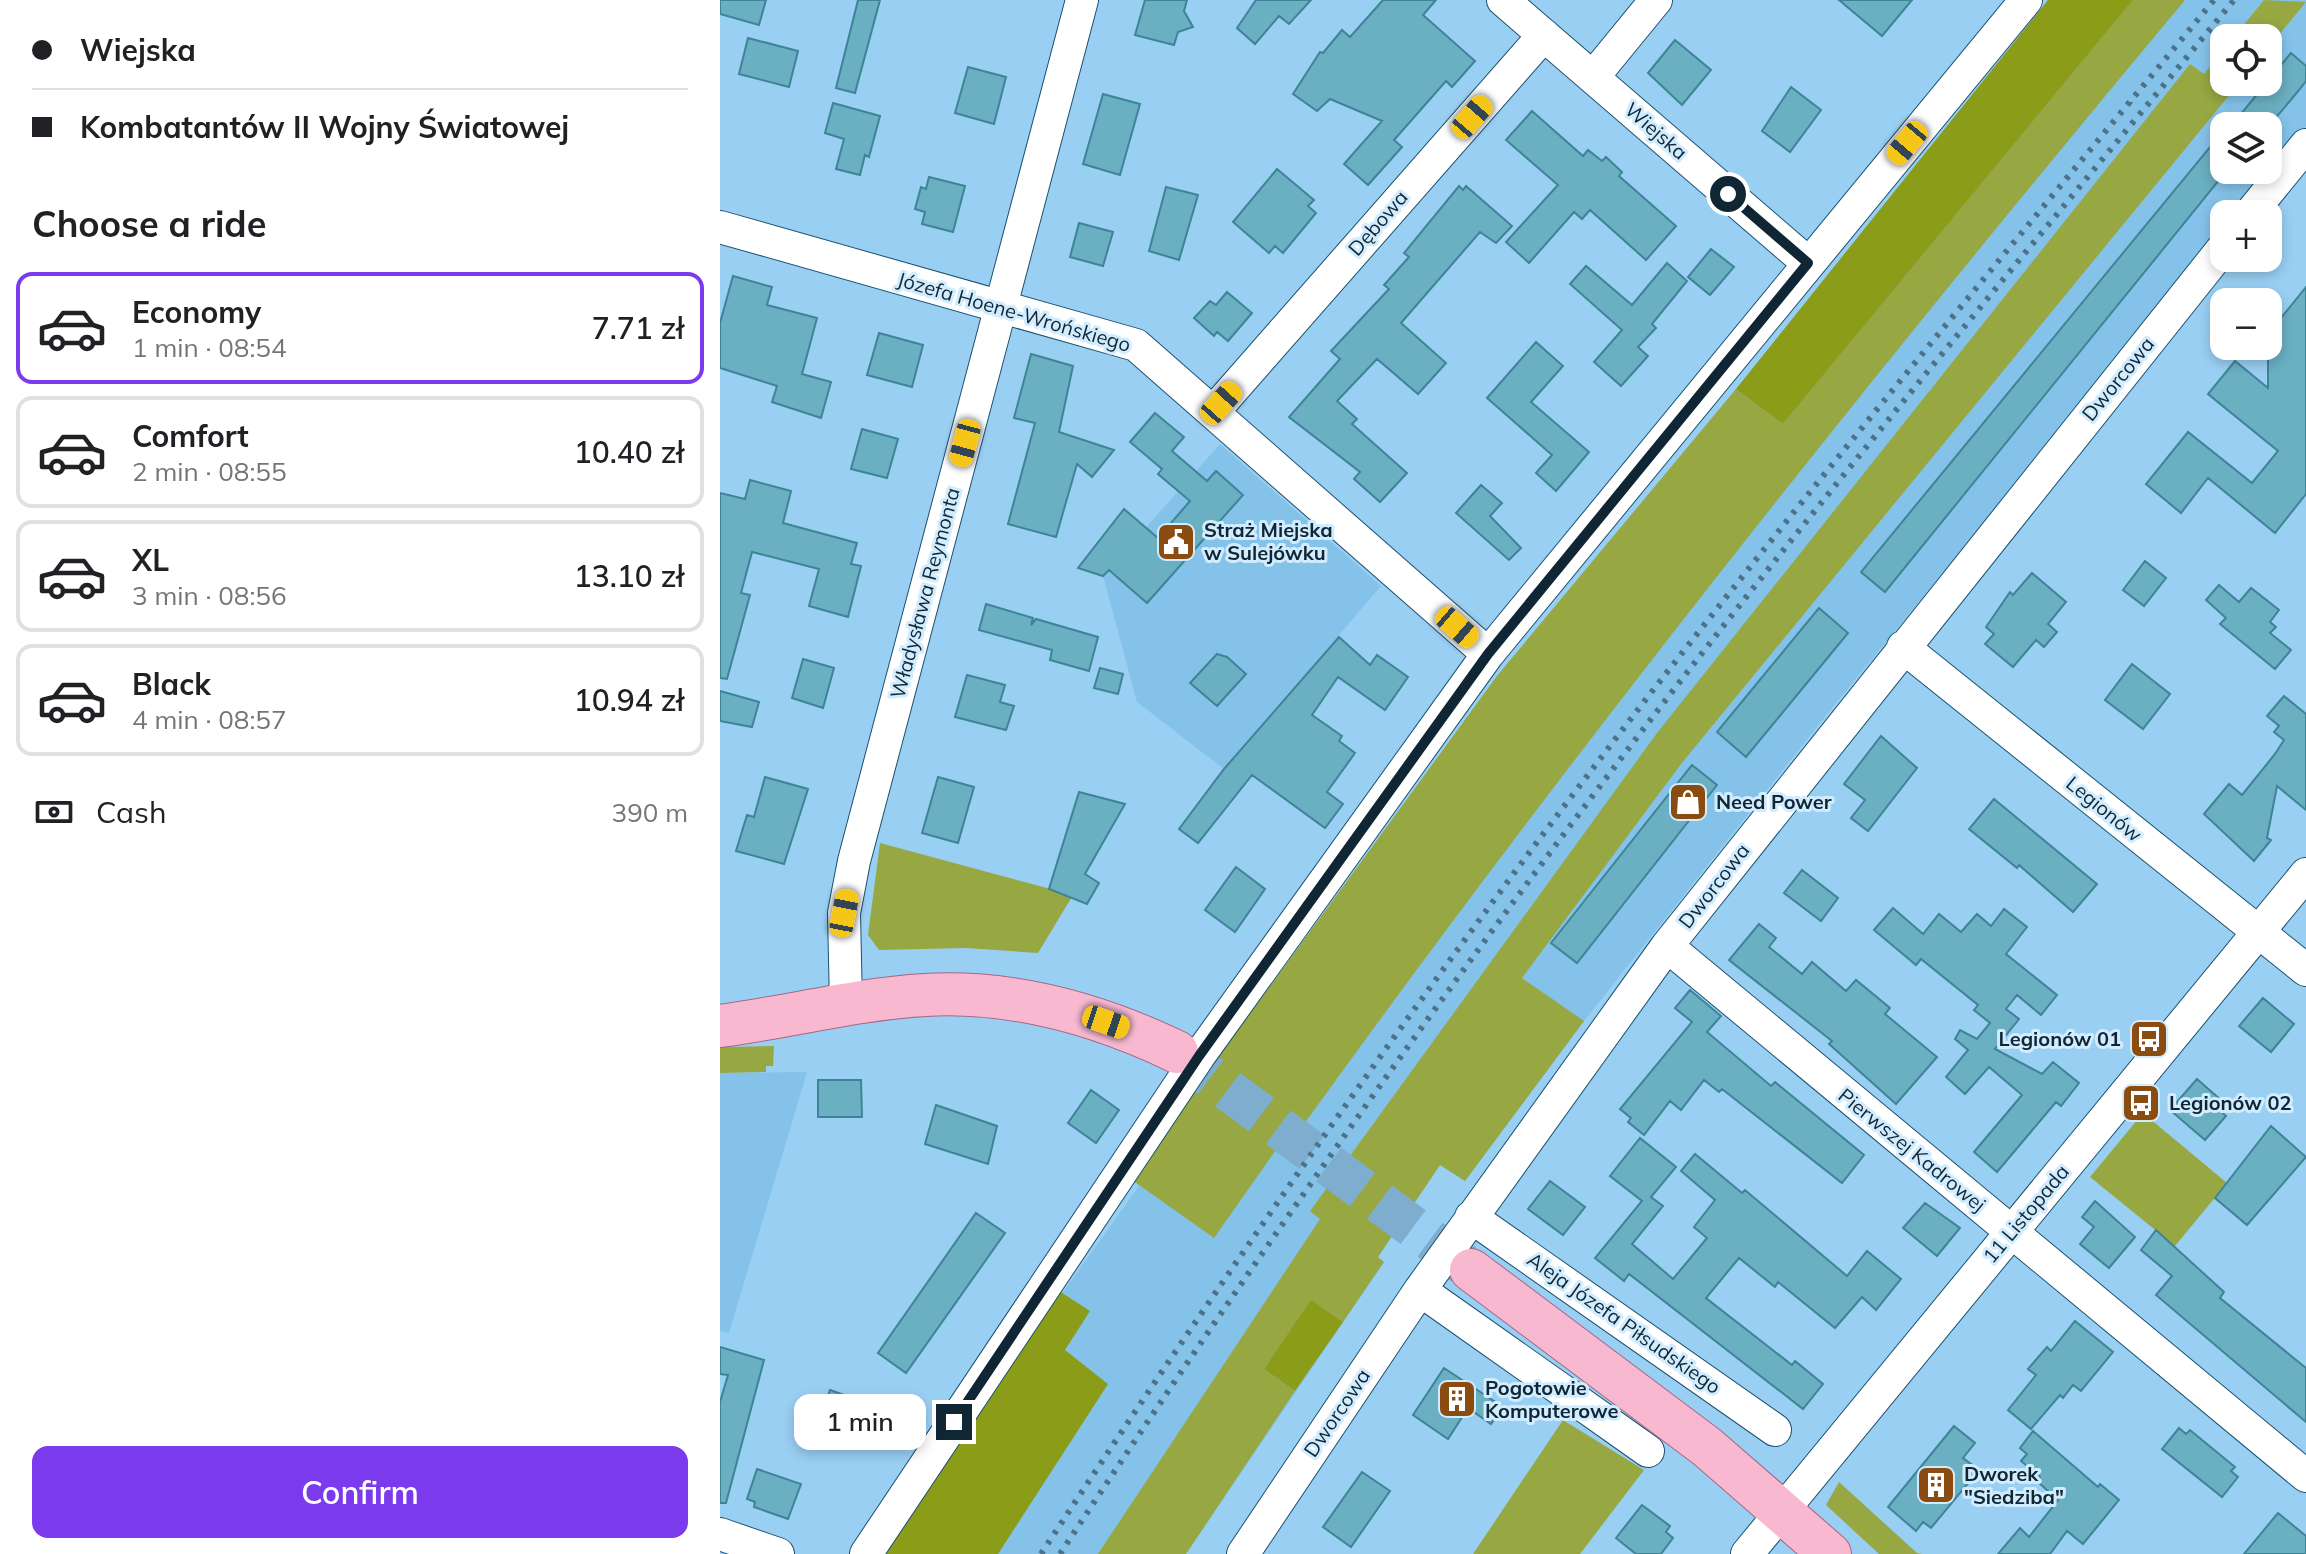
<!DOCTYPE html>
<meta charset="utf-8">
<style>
:root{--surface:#fff;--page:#f2f2f2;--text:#202124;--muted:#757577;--line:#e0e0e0;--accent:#7c3aed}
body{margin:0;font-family:Mulish,sans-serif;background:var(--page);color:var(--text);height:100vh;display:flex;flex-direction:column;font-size:30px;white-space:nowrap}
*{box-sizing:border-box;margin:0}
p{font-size:26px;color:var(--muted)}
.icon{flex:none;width:44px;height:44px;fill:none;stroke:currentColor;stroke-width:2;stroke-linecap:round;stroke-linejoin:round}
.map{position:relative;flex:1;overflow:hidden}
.drawer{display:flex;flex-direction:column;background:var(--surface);width:720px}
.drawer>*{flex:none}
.banner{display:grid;align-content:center;height:176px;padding:0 32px;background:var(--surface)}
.fabs{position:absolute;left:1490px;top:24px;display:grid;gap:16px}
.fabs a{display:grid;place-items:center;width:72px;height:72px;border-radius:16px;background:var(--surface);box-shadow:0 4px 12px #0003;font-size:40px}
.end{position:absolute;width:36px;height:36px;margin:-18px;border:10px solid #102634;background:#fff;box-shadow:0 0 0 4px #fff}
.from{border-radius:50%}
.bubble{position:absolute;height:56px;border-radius:16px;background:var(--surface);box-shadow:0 4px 12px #0003;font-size:26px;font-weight:600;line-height:56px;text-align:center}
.car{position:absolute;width:24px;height:48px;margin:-24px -12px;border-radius:10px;box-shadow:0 0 6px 2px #0007;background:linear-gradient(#f5c518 24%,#345 0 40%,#f5c518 0 76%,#345 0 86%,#f5c518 0)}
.banner b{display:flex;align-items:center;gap:28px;height:76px;font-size:30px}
.banner b+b{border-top:2px solid var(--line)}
.banner i{width:20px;height:20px;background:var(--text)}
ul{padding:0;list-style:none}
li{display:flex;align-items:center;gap:24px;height:112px;margin:0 16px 12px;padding:0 16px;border:4px solid var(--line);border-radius:16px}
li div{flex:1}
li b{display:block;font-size:30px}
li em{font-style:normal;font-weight:600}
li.active{border-color:var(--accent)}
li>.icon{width:72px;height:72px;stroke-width:1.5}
h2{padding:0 32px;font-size:36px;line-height:96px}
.pay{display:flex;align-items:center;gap:20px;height:88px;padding:0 32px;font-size:30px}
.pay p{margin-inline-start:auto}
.primary-button{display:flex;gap:16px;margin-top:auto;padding:16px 32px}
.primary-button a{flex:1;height:92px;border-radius:16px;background:var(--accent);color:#fff;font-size:32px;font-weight:600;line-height:92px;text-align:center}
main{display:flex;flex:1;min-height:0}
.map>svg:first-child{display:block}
</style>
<main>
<section class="drawer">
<div class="banner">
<b><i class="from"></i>Wiejska</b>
<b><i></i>Kombatantów II Wojny Światowej</b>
</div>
<h2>Choose a ride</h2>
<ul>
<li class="active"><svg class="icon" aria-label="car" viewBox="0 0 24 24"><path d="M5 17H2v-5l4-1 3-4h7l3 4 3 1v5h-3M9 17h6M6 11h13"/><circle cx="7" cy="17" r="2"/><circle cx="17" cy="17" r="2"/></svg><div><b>Economy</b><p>1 min · 08:54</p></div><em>7.71 zł</em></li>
<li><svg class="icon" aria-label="car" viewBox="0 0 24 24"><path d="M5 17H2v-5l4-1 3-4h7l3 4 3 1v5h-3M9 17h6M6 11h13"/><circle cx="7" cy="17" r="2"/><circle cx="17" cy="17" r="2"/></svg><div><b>Comfort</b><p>2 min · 08:55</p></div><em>10.40 zł</em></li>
<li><svg class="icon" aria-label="car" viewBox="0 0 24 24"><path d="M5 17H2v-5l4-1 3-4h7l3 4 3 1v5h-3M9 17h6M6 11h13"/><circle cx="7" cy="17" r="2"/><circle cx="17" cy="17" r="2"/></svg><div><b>XL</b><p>3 min · 08:56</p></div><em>13.10 zł</em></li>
<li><svg class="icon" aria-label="car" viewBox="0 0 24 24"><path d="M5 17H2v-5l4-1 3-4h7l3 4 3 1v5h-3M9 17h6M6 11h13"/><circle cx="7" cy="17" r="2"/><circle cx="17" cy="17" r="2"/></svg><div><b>Black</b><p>4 min · 08:57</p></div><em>10.94 zł</em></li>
</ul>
<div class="pay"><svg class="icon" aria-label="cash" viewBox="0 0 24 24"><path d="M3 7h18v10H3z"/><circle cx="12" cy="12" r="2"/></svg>Cash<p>390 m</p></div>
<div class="primary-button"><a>Confirm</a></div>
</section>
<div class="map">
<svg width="1586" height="1554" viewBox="0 0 1586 1554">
<rect width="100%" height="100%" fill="#99cff3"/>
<path fill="#85c2e9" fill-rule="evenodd" d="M 1328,0 L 1586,0 L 1586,127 L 1515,214 L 1504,214 L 1504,228 L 1112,708 L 864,1021 L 745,1181 L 720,1165 L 658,1257 L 664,1262 L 466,1554 L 164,1554 L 336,1289 L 343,1292 L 419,1186 L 412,1180 L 777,676 L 1016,389 ZM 1504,38 L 1548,38 L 1548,82 L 1504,82 ZM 1504,126 L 1548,126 L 1548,170 L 1504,170 Z
M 500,444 L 661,586 L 504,769 L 417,702 L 383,576 Z
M 87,1072 L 9,1333 L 0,1331 L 0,1073 Z"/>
<path fill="#97a742" d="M 1413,0 L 1465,0 C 1158,368 859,742 579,1131 L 572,1127 L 494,1238 L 412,1180 L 436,1142 L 777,676 L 1016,389 L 1063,424 Z
M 1544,0 L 1586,2 L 1548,48 L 1548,38 L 1513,38 Z
M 1504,49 L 1504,82 L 1520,82 L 961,764 L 802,978 L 864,1021 L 745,1181 L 720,1165 L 658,1257 L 664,1262 L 623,1322 L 592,1301 L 544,1369 L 575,1391 L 466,1554 L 378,1554 L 600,1219 L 590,1211 L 937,733 L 1470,64 L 1484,74 Z
M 160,843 L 353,895 L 318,953 L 246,948 L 159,950 L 148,935 Z
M 54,1046 L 53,1066 L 46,1066 L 46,1072 L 0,1073 L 0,1047 Z
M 1423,1113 L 1507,1183 L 1455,1246 L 1370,1177 Z
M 843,1420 L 924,1470 L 860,1554 L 753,1554 Z
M 1119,1482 L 1197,1553 L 1202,1554 L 1159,1554 L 1106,1505 Z"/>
<path fill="#8b9c19" d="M 1328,0 L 1413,0 L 1063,424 L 1016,389 Z
M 336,1289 L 370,1311 L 345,1350 L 388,1384 L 278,1554 L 164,1554 Z
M 591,1300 L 623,1322 L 575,1391 L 544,1369 Z"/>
<path fill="#6aafc2" stroke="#3e8496" stroke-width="2" d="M 0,0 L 46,0 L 39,25 L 0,14 Z
M 138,0 L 160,0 L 135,93 L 116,88 Z
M 425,0 L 467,0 L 464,11 L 473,27 L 458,32 L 454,45 L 415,35 Z
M 536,0 L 591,0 L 569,24 L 559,16 L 535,44 L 517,28 Z
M 663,0 L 716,0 L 703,15 L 755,61 L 732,87 L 726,81 L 674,140 L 682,147 L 648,185 L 624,164 L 662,121 L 610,99 L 597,111 L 573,94 L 600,52 L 603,53 L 622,30 L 630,37 Z
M 1119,0 L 1192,0 L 1162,36 Z
M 28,38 L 78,51 L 69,87 L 19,74 Z
M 955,40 L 991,70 L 962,105 L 928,73 Z
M 1571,53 L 1586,66 L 1586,81 L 1579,90 L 1549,126 L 1545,123 L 1543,126 L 1511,126 Z
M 248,67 L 286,77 L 274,124 L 235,113 Z
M 1071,87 L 1101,110 L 1070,152 L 1042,131 Z
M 383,94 L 420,104 L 400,175 L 363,164 Z
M 113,103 L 160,116 L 149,157 L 145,155 L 140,175 L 116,169 L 124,139 L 105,133 Z
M 812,111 L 863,156 L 868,150 L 882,161 L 886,157 L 902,172 L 899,176 L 956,226 L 926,260 L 870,210 L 862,219 L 854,212 L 809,263 L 786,242 L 838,185 L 786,140 Z
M 1504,130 L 1504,174 L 1165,592 L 1141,572 Z
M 557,169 L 594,200 L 588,206 L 596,213 L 563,253 L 555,246 L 549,253 L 513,222 Z
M 209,177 L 245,186 L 233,232 L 202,224 L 205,212 L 195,209 L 201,187 L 206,189 Z
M 739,186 L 743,190 L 746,186 L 792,226 L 776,243 L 760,232 L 681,323 L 726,363 L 698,394 L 657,359 L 617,401 L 637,419 L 632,424 L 687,473 L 660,502 L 634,479 L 640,472 L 569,417 L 620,359 L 611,351 L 669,289 L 664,285 L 689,257 L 684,253 Z
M 446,187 L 478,195 L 459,260 L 429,251 Z
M 359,223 L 393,232 L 383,266 L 350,257 Z
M 991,249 L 1014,267 L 990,295 L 968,277 Z
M 947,263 L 967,281 L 932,324 L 936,328 L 918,347 L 928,356 L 901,386 L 874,362 L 902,330 L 850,284 L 866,266 L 912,305 Z
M 13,276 L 52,287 L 47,305 L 97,318 L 82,374 L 111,382 L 101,418 L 52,402 L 57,386 L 0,368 L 0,323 Z
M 1586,287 L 1586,494 L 1555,533 L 1488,478 L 1461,513 L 1426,484 L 1468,432 L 1532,483 L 1558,451 L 1488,394 L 1515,361 L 1548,388 L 1548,334 Z
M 507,292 L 532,313 L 508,341 L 497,332 L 494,336 L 474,318 L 490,301 L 496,305 Z
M 159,333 L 203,345 L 192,387 L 147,375 Z
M 816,342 L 843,366 L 811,402 L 869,452 L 836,491 L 816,473 L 832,455 L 767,398 Z
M 311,354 L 353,366 L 339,432 L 394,450 L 372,477 L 357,464 L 336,537 L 288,524 L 315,423 L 294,418 Z
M 435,413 L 464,437 L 452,451 L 487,481 L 496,471 L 523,495 L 427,603 L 389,570 L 383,576 L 358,568 L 404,509 L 438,538 L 470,501 L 438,474 L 442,469 L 410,442 Z
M 142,429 L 178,439 L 167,478 L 131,469 Z
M 30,480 L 71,491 L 63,523 L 137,543 L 131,564 L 141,566 L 128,617 L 89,606 L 99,569 L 32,552 L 21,593 L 30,595 L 7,679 L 0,678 L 0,493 L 25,499 Z
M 761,485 L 782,503 L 770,516 L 801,548 L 789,560 L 736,513 Z
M 1425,561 L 1446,578 L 1424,606 L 1403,590 Z
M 1312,573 L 1346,602 L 1328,624 L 1337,632 L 1324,647 L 1316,640 L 1293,667 L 1265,644 L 1274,634 L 1266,627 L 1290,592 L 1293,595 Z
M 1499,585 L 1519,602 L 1531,588 L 1559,610 L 1550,622 L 1556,627 L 1550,633 L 1571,650 L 1555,669 L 1500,624 L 1506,618 L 1486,600 Z
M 266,604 L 313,618 L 311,625 L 316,619 L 378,637 L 369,671 L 330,660 L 332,650 L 259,630 Z
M 1099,608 L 1128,633 L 1026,757 L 997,732 Z
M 619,637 L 650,665 L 657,655 L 688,677 L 665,710 L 618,677 L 592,715 L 622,736 L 619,741 L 635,753 L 607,792 L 623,804 L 605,828 L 532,775 L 478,843 L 459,829 L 504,769 Z
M 497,654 L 507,657 L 526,674 L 497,706 L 470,683 Z
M 83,659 L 114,668 L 103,708 L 72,698 Z
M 1412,664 L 1450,694 L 1423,729 L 1385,700 Z
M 380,668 L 403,674 L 398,694 L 374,688 Z
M 247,675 L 285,685 L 280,702 L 294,706 L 286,730 L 235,717 Z
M 0,691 L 39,702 L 32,727 L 0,721 Z
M 1564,696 L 1586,714 L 1586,810 L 1557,786 L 1547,838 L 1551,840 L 1534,861 L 1484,814 L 1509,784 L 1522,795 L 1555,754 L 1564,740 L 1554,732 L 1559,726 L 1547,716 Z
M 1161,736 L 1197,768 L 1148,831 L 1131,818 L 1145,800 L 1124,784 Z
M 972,765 L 997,785 L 857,963 L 831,943 Z
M 45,777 L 88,789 L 64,864 L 16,851 L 27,815 L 34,817 Z
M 218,777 L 254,787 L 238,843 L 202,833 Z
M 359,792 L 405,804 L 365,874 L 379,883 L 367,904 L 329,889 Z
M 1274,799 L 1377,884 L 1353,912 L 1299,865 L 1297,868 L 1249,829 Z
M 516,867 L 545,889 L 515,932 L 485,910 Z
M 1082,870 L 1118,898 L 1101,921 L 1064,893 Z
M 1173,908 L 1203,934 L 1219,914 L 1241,932 L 1257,914 L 1271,926 L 1284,909 L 1307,927 L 1286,954 L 1337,995 L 1321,1015 L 1297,995 L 1286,1009 L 1299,1019 L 1275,1049 L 1322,1074 L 1333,1062 L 1359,1083 L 1341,1106 L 1336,1102 L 1277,1172 L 1254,1152 L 1302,1095 L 1269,1067 L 1245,1094 L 1226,1077 L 1248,1050 L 1235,1039 L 1240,1030 L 1257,1039 L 1270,1023 L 1254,1010 L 1258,1005 L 1201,959 L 1196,965 L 1154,930 Z
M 1039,924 L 1056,938 L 1049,947 L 1082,974 L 1092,962 L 1126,991 L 1136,980 L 1170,1008 L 1165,1014 L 1217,1057 L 1176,1104 L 1109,1044 L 1112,1041 L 1009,960 Z
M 970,990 L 1001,1016 L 987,1032 L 1051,1086 L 1055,1082 L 1144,1155 L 1122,1183 L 1002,1089 L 999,1092 L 984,1080 L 961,1110 L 950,1101 L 924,1135 L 908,1122 L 911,1118 L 900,1109 L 972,1022 L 955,1008 Z
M 1543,998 L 1574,1024 L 1551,1052 L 1519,1026 Z
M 1477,1079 L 1501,1100 L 1495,1106 L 1506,1116 L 1485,1140 L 1450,1110 Z
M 98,1080 L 141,1080 L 142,1117 L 98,1117 Z
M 371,1090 L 399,1110 L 376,1143 L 348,1123 Z
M 216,1105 L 277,1126 L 268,1164 L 205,1144 Z
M 1551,1126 L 1586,1157 L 1527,1225 L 1495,1198 Z
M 920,1138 L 956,1167 L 931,1197 L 943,1206 L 912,1244 L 953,1279 L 987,1238 L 974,1227 L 995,1200 L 961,1171 L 975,1154 L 1022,1193 L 1025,1190 L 1127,1276 L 1147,1251 L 1181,1279 L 1156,1310 L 1142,1297 L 1115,1328 L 1058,1282 L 1055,1287 L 1019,1258 L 986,1298 L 1072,1365 L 1075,1361 L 1103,1384 L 1083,1409 L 909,1274 L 904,1281 L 875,1258 L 922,1201 L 890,1176 Z
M 830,1181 L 865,1207 L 843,1235 L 808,1209 Z
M 1375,1201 L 1415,1237 L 1389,1268 L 1360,1244 L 1374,1227 L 1362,1217 Z
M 1205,1203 L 1240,1228 L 1217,1256 L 1183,1228 Z
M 256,1213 L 285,1233 L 186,1373 L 158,1353 Z
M 1436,1230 L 1504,1292 L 1500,1298 L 1586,1368 L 1586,1422 L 1436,1295 L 1452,1276 L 1421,1250 Z
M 1355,1321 L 1393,1352 L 1361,1391 L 1353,1385 L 1343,1398 L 1340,1395 L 1311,1429 L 1288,1410 L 1316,1375 L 1308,1369 L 1327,1347 L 1331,1351 Z
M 0,1347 L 44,1360 L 6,1503 L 0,1503 L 0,1402 L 8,1375 L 0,1374 Z
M 724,1368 L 783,1407 L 771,1424 L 748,1408 L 728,1439 L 693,1415 Z
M 110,1390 L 147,1403 L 132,1445 L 95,1432 L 101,1422 L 90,1417 L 96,1398 L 106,1401 Z
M 1234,1426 L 1255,1443 L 1243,1458 L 1259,1470 L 1211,1528 L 1203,1522 L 1196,1531 L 1168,1507 Z
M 1459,1428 L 1466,1434 L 1470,1430 L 1515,1467 L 1511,1471 L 1518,1477 L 1502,1497 L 1442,1449 Z
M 1313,1431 L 1378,1487 L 1380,1484 L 1399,1500 L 1363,1544 L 1347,1531 L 1330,1554 L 1278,1554 L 1300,1528 L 1309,1537 L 1338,1500 L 1317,1481 L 1320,1477 L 1301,1461 L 1307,1454 L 1300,1448 Z
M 37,1469 L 81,1484 L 68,1519 L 34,1507 L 35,1502 L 27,1499 Z
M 642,1472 L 670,1491 L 631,1547 L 603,1527 Z
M 922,1505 L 950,1526 L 946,1532 L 953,1538 L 941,1554 L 916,1554 L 896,1538 Z
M 1558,1513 L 1586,1536 L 1586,1554 L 1524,1554 Z"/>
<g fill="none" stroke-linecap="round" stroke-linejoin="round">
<path stroke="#7eadcd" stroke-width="42" stroke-dasharray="42 21" stroke-linecap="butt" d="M 457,1052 L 751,1270"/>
<g stroke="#1b516f" stroke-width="34">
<path id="minor" d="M 783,0 L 1088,263
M 873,77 L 936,0
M 1530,214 L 1586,145
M 0,227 L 416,345 L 768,654
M 493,412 L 824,35
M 1183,647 L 1586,970
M 947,946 L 1586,1476
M 126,1005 L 124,913 L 134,861 L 362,0
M 751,1217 L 1055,1430
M 700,1290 L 928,1451
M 0,1534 L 58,1554
M 146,1554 L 479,1056 L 768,654 L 1306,0
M 523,1554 L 700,1290 L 947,946 L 1504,247
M 1027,1554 L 1586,874"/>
</g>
<g stroke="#a46785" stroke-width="44">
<path id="major" d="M 0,1026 C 68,1017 136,999 205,995 C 293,990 378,1014 457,1052
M 751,1270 L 987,1447 L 1110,1554"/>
</g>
<use href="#minor" stroke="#fff" stroke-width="32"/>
<use href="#major" stroke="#f8b9d0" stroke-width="42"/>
<path stroke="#4d7188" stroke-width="6" stroke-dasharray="4 8" stroke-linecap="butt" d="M 321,1554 C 510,1265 708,981 920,707 C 1106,467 1301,234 1494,0
M 340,1554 C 526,1270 722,992 928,723 C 1117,477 1317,239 1514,0"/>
</g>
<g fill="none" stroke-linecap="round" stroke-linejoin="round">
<path stroke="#102634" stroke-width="10" d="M 234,1422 L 479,1056 L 768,654 L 1088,263 L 1008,194"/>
</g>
<defs>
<g id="civic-square" transform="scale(2)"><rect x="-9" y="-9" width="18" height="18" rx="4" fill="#8b4c12" stroke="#d1ecfe"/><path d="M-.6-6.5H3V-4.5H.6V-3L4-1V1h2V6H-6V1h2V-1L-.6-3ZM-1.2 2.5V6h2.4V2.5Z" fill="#fff"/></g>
<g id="shop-square" transform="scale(2)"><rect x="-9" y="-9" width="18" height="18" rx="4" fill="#8b4c12" stroke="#d1ecfe"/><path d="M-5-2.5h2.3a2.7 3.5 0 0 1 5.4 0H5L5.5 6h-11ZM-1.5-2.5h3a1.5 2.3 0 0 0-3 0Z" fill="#fff"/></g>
<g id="bus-square" transform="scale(2)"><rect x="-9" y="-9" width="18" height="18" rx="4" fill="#8b4c12" stroke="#d1ecfe"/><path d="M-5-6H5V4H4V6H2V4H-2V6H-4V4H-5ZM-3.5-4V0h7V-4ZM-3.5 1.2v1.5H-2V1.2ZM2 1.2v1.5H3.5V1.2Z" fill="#fff"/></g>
<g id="building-square" transform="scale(2)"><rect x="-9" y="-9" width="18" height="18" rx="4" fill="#8b4c12" stroke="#d1ecfe"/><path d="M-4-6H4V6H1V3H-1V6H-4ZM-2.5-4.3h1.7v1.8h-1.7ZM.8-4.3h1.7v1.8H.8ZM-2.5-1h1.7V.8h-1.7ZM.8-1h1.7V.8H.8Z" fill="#fff"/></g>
</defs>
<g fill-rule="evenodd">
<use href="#civic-square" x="456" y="542"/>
<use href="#shop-square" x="968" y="802"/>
<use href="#bus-square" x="1429" y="1039"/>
<use href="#bus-square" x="1421" y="1103"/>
<use href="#building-square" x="737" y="1399"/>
<use href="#building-square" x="1216" y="1485"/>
</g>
<g text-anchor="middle" stroke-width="6" stroke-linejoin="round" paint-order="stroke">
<g font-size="20" fill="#102634" stroke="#d1ecfe">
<text transform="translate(936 131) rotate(41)" y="7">Wiejska</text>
<text transform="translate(658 223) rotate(-49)" y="7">Dębowa</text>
<text transform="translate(294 312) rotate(16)" y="7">Józefa Hoene-Wrońskiego</text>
<text transform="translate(1398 379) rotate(-51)" y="7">Dworcowa</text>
<text transform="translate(205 593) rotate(-75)" y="7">Władysława Reymonta</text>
<text transform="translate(1384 809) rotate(39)" y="7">Legionów</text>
<text transform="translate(994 886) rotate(-52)" y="7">Dworcowa</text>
<text transform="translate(1192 1150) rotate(39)" y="7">Pierwszej Kadrowej</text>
<text transform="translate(1306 1214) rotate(-50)" y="7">11 Listopada</text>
<text transform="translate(904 1323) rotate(35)" y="7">Aleja Józefa Piłsudskiego</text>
<text transform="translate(617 1413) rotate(-56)" y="7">Dworcowa</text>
</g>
<g font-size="20" font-weight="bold" fill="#102634" stroke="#d1ecfe" text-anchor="start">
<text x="484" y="537">Straż Miejska<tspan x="484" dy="23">w Sulejówku</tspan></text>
<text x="996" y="809">Need Power</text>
<text x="1401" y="1046" text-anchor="end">Legionów 01</text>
<text x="1449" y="1110">Legionów 02</text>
<text x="765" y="1395">Pogotowie<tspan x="765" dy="23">Komputerowe</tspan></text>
<text x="1244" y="1481">Dworek<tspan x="1244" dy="23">"Siedziba"</tspan></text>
</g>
</g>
</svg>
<div class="fabs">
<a><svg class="icon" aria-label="locate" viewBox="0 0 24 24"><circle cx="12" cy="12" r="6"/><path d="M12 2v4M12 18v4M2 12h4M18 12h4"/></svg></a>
<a><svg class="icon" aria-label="layers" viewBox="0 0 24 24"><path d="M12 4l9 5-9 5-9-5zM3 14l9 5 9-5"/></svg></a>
<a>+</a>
<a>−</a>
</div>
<i class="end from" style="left:1008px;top:194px"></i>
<i class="end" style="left:234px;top:1422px"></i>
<div class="bubble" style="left:74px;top:1394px;width:132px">1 min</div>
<i class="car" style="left:752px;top:117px;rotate:41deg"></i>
<i class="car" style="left:1187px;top:143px;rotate:220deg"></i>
<i class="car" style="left:501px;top:403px;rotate:42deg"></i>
<i class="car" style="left:245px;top:443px;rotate:195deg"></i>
<i class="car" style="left:737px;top:627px;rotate:131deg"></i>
<i class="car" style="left:124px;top:913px;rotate:11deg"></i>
<i class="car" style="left:386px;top:1022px;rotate:109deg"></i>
</div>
</main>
